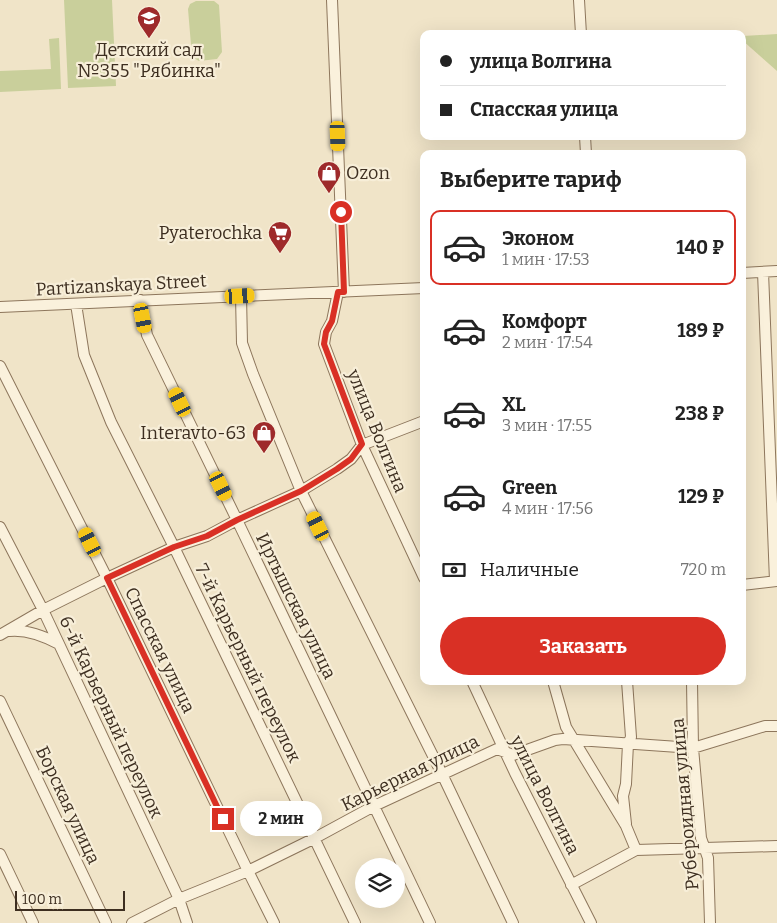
<!DOCTYPE html>
<html lang="ru">
<meta charset="utf-8">
<style>
:root{--surface:#fff;--page:#f6f6f6;--text:#222;--muted:#767676;--line:#e0e0e0;--accent:#d93025}
body{margin:0;font-family:Bitter,serif;background:var(--page);color:var(--text);height:100vh;display:flex;flex-direction:column;font-size:19px;white-space:nowrap}
*{box-sizing:border-box;margin:0}
p{font-size:16px;color:var(--muted)}
.icon{flex:none;width:28px;height:28px;fill:none;stroke:currentColor;stroke-width:2;stroke-linecap:round;stroke-linejoin:round}
.map{position:relative;flex:1;overflow:hidden}
.drawer{position:absolute;left:420px;top:150px;width:326px;height:535px;display:flex;flex-direction:column;background:var(--surface);border-radius:10px;box-shadow:0 5px 20px #0002}
.drawer>*{flex:none}
.hud{position:absolute;left:420px;top:30px;width:326px;height:110px;border-radius:10px;box-shadow:0 5px 20px #0002;display:grid;align-content:center;height:110px;padding:0 20px;background:var(--surface)}
.controls{position:absolute;left:355px;top:858px;display:grid;gap:10px}
.controls a{display:grid;place-items:center;width:50px;height:50px;border-radius:50%;background:var(--surface);box-shadow:0 5px 20px #0002;font-size:25px}
.scale{position:absolute;left:15px;bottom:12px;width:110px;box-sizing:border-box;padding-left:5px;border:2px solid #3d2e20;border-top:0;font-size:14px;line-height:18px;white-space:nowrap;color:#3d2e20;-webkit-text-stroke:4px #f7eed8;paint-order:stroke}
.end{position:absolute;width:22px;height:22px;margin:-11px;border:6px solid #d93025;background:#fff;box-shadow:0 0 0 2px #fff}
.from{border-radius:50%}
.bubble{position:absolute;height:35px;border-radius:18px;background:var(--surface);box-shadow:0 5px 20px #0002;font-size:16px;font-weight:700;line-height:35px;text-align:center}
.car{position:absolute;width:15px;height:30px;margin:-15px -8px;border-radius:6px;box-shadow:0 0 4px 1px #0007;background:linear-gradient(#f5c518 24%,#345 0 40%,#f5c518 0 76%,#345 0 86%,#f5c518 0)}
.hud b{display:flex;align-items:center;gap:18px;height:48px;font-size:19px}
.hud b+b{border-top:1px solid var(--line)}
.hud i{width:12px;height:12px;background:var(--text)}
ul{padding:0;list-style:none}
li{display:flex;align-items:center;gap:15px;height:75px;margin:0 10px 8px;padding:0 10px;border:2px solid transparent;border-radius:10px}
li div{flex:1}
li b{display:block;font-size:19px}
li em{font-style:normal;font-weight:700}
li.on{border-color:var(--accent)}
li>.icon{width:45px;height:45px;stroke-width:1.5}
h2{padding:0 20px;font-size:22px;line-height:60px}
.pay{display:flex;align-items:center;gap:12px;height:55px;padding:0 20px;font-size:19px}
.pay p{margin-inline-start:auto}
.cta{display:flex;gap:10px;margin-top:auto;padding:10px 20px}
.cta a{flex:1;height:58px;border-radius:30px;background:var(--accent);color:#fff;font-size:20px;font-weight:700;line-height:58px;text-align:center}
.map>svg:first-child{display:block}
</style>
<div class="map">
<svg width="777" height="923" viewBox="0 0 777 923">
<rect width="100%" height="100%" fill="#f0e4c8"/>
<path fill="#c9cf9b" d="M 64,0 L 112,0 L 116,86 L 68,88 Z
M 196,1 L 214,1 L 219,5 L 222,52 L 217,59 L 199,61 L 192,57 L 188,9 L 190,4 Z
M 777,34 L 777,71 L 742,40 L 743,36 Z
M 59,38 L 61,89 L 0,92 L 0,71 L 51,69 L 49,39 Z"/>
<g fill="none" stroke-linecap="round" stroke-linejoin="round">
<g stroke="#8d765c" stroke-width="12">
<path id="minor" d="M 332,0 L 344,292
M 579,0 L 581,34
M 585,136 L 586,154
M 763,272 L 775,581
M 742,273 L 777,271
M 338,292 L 332,321 L 326,332 L 324,344 L 362,445 L 424,578
M 241,296 L 242,343 L 253,374 L 301,491 L 442,774 L 513,923
M 140,300 L 147,335 L 237,520 L 430,923
M 76,304 L 84,355 L 111,422 L 174,547 L 355,923
M 0,307 L 424,288
M 0,366 L 107,578 L 248,871 L 274,923
M 0,527 L 43,610 L 179,899 L 187,923
M 742,585 L 777,581
M 9,631 C 27,629 44,636 59,644
M 0,635 L 43,610 L 107,578 L 174,547 L 207,536 L 237,520 L 301,491 L 337,469 L 351,459 L 362,445 L 424,421
M 472,681 L 515,773 L 591,923
M 553,681 L 566,727 L 626,826 L 636,850
M 692,681 L 693,748 L 701,838 L 708,858 L 710,923
M 0,701 L 106,923
M 626,824 L 623,796 L 626,784 L 628,744 L 631,737 L 627,681
M 0,854 L 33,923
M 571,885 L 636,850 L 777,846
M 132,923 L 179,899 L 248,871 L 315,838 L 374,806 L 497,749 L 513,755 L 555,740 L 563,739 L 693,748 L 765,726 L 777,726"/>
</g>
<use href="#minor" stroke="#faf1dc" stroke-width="10"/>
</g>
<g fill="none" stroke-linecap="round" stroke-linejoin="round">
<path stroke="#d93025" stroke-width="6" d="M 223,819 L 107,578 L 174,547 L 207,536 L 237,520 L 301,491 L 337,469 L 351,459 L 362,444 L 324,344 L 326,332 L 332,321 L 338,292 L 344,292 L 341,212"/>
</g>
<defs>
<g id="school-pin" transform="scale(1.25)"><path d="M0 17L-7.5 6A9.5 9.5 0 1 1 7.5 6Z" fill="#9e2a2b" stroke="#f7eed8"/><path d="M0-5L7-2L0 1L-7-2ZM-4 1L0 2.5L4 1V4Q0 6-4 4Z" fill="#fff"/></g>
<g id="shop-pin" transform="scale(1.25)"><path d="M0 17L-7.5 6A9.5 9.5 0 1 1 7.5 6Z" fill="#9e2a2b" stroke="#f7eed8"/><path d="M-5-2.5h2.3a2.7 3.5 0 0 1 5.4 0H5L5.5 6h-11ZM-1.5-2.5h3a1.5 2.3 0 0 0-3 0Z" fill="#fff"/></g>
<g id="supermarket-pin" transform="scale(1.25)"><path d="M0 17L-7.5 6A9.5 9.5 0 1 1 7.5 6Z" fill="#9e2a2b" stroke="#f7eed8"/><path d="M-6-5.5h2.5l.6 2H6L4.5 2H-2.5L-4.4-4H-6ZM-1.5 3.2a1.3 1.3 0 1 0 .1 0ZM3 3.2a1.3 1.3 0 1 0 .1 0Z" fill="#fff"/></g>
</defs>
<g fill-rule="evenodd">
<use href="#school-pin" x="149" y="18"/>
<use href="#shop-pin" x="329" y="173"/>
<use href="#supermarket-pin" x="280" y="233"/>
<use href="#shop-pin" x="264" y="433"/>
</g>
<g text-anchor="middle" stroke-width="4.5" stroke-linejoin="round" paint-order="stroke">
<g font-size="18" fill="#3d2e20" stroke="#f7eed8" text-anchor="end">
<text x="149" y="56" text-anchor="middle">Детский сад<tspan x="149" dy="21">№355 "Рябинка"</tspan></text>
<text x="346" y="179" text-anchor="start">Ozon</text>
<text x="262" y="239">Pyaterochka</text>
<text x="246" y="439">Interavto-63</text>
</g>
<g font-size="18" fill="#3d2e20" stroke="#f7eed8">
<text transform="translate(121 285) rotate(-3)" y="6">Partizanskaya Street</text>
<text transform="translate(377 431) rotate(68)" y="6">улица Волгина</text>
<text transform="translate(296 606) rotate(64)" y="6">Иртышская улица</text>
<text transform="translate(160 650) rotate(64)" y="6">Спасская улица</text>
<text transform="translate(248 663) rotate(64)" y="6">7-й Карьерный переулок</text>
<text transform="translate(111 717) rotate(65)" y="6">6-й Карьерный переулок</text>
<text transform="translate(410 773) rotate(-26)" y="6">Карьерная улица</text>
<text transform="translate(545 795) rotate(63)" y="6">улица Волгина</text>
<text transform="translate(685 804) rotate(-95)" y="6">Рубероидная улица</text>
<text transform="translate(68 805) rotate(65)" y="6">Борская улица</text>
</g>
</g>
</svg>
<div class="controls">
<a><svg class="icon" aria-label="layers" viewBox="0 0 24 24"><path d="M12 4l9 5-9 5-9-5zM3 14l9 5 9-5"/></svg></a>
</div>
<div class="scale">100 m</div>
<i class="end from" style="left:341px;top:212px"></i>
<i class="end" style="left:223px;top:819px"></i>
<div class="bubble" style="left:240px;top:801px;width:82px">2 мин</div>
<i class="car" style="left:338px;top:136px;rotate:178deg"></i>
<i class="car" style="left:240px;top:296px;rotate:87deg"></i>
<i class="car" style="left:143px;top:318px;rotate:169deg"></i>
<i class="car" style="left:180px;top:402px;rotate:334deg"></i>
<i class="car" style="left:221px;top:486px;rotate:154deg"></i>
<i class="car" style="left:318px;top:526px;rotate:334deg"></i>
<i class="car" style="left:90px;top:542px;rotate:333deg"></i>
<div class="hud">
<b><i class="from"></i>улица Волгина</b>
<b><i></i>Спасская улица</b>
</div>
<section class="drawer">
<h2>Выберите тариф</h2>
<ul>
<li class="on"><svg class="icon" aria-label="car" viewBox="0 0 24 24"><path d="M5 17H2v-5l4-1 3-4h7l3 4 3 1v5h-3M9 17h6M6 11h13"/><circle cx="7" cy="17" r="2"/><circle cx="17" cy="17" r="2"/></svg><div><b>Эконом</b><p>1 мин · 17:53</p></div><em>140 ₽</em></li>
<li><svg class="icon" aria-label="car" viewBox="0 0 24 24"><path d="M5 17H2v-5l4-1 3-4h7l3 4 3 1v5h-3M9 17h6M6 11h13"/><circle cx="7" cy="17" r="2"/><circle cx="17" cy="17" r="2"/></svg><div><b>Комфорт</b><p>2 мин · 17:54</p></div><em>189 ₽</em></li>
<li><svg class="icon" aria-label="car" viewBox="0 0 24 24"><path d="M5 17H2v-5l4-1 3-4h7l3 4 3 1v5h-3M9 17h6M6 11h13"/><circle cx="7" cy="17" r="2"/><circle cx="17" cy="17" r="2"/></svg><div><b>XL</b><p>3 мин · 17:55</p></div><em>238 ₽</em></li>
<li><svg class="icon" aria-label="car" viewBox="0 0 24 24"><path d="M5 17H2v-5l4-1 3-4h7l3 4 3 1v5h-3M9 17h6M6 11h13"/><circle cx="7" cy="17" r="2"/><circle cx="17" cy="17" r="2"/></svg><div><b>Green</b><p>4 мин · 17:56</p></div><em>129 ₽</em></li>
</ul>
<div class="pay"><svg class="icon" aria-label="cash" viewBox="0 0 24 24"><path d="M3 7h18v10H3z"/><circle cx="12" cy="12" r="2"/></svg>Наличные<p>720 m</p></div>
<div class="cta"><a>Заказать</a></div>
</section>
</div>
